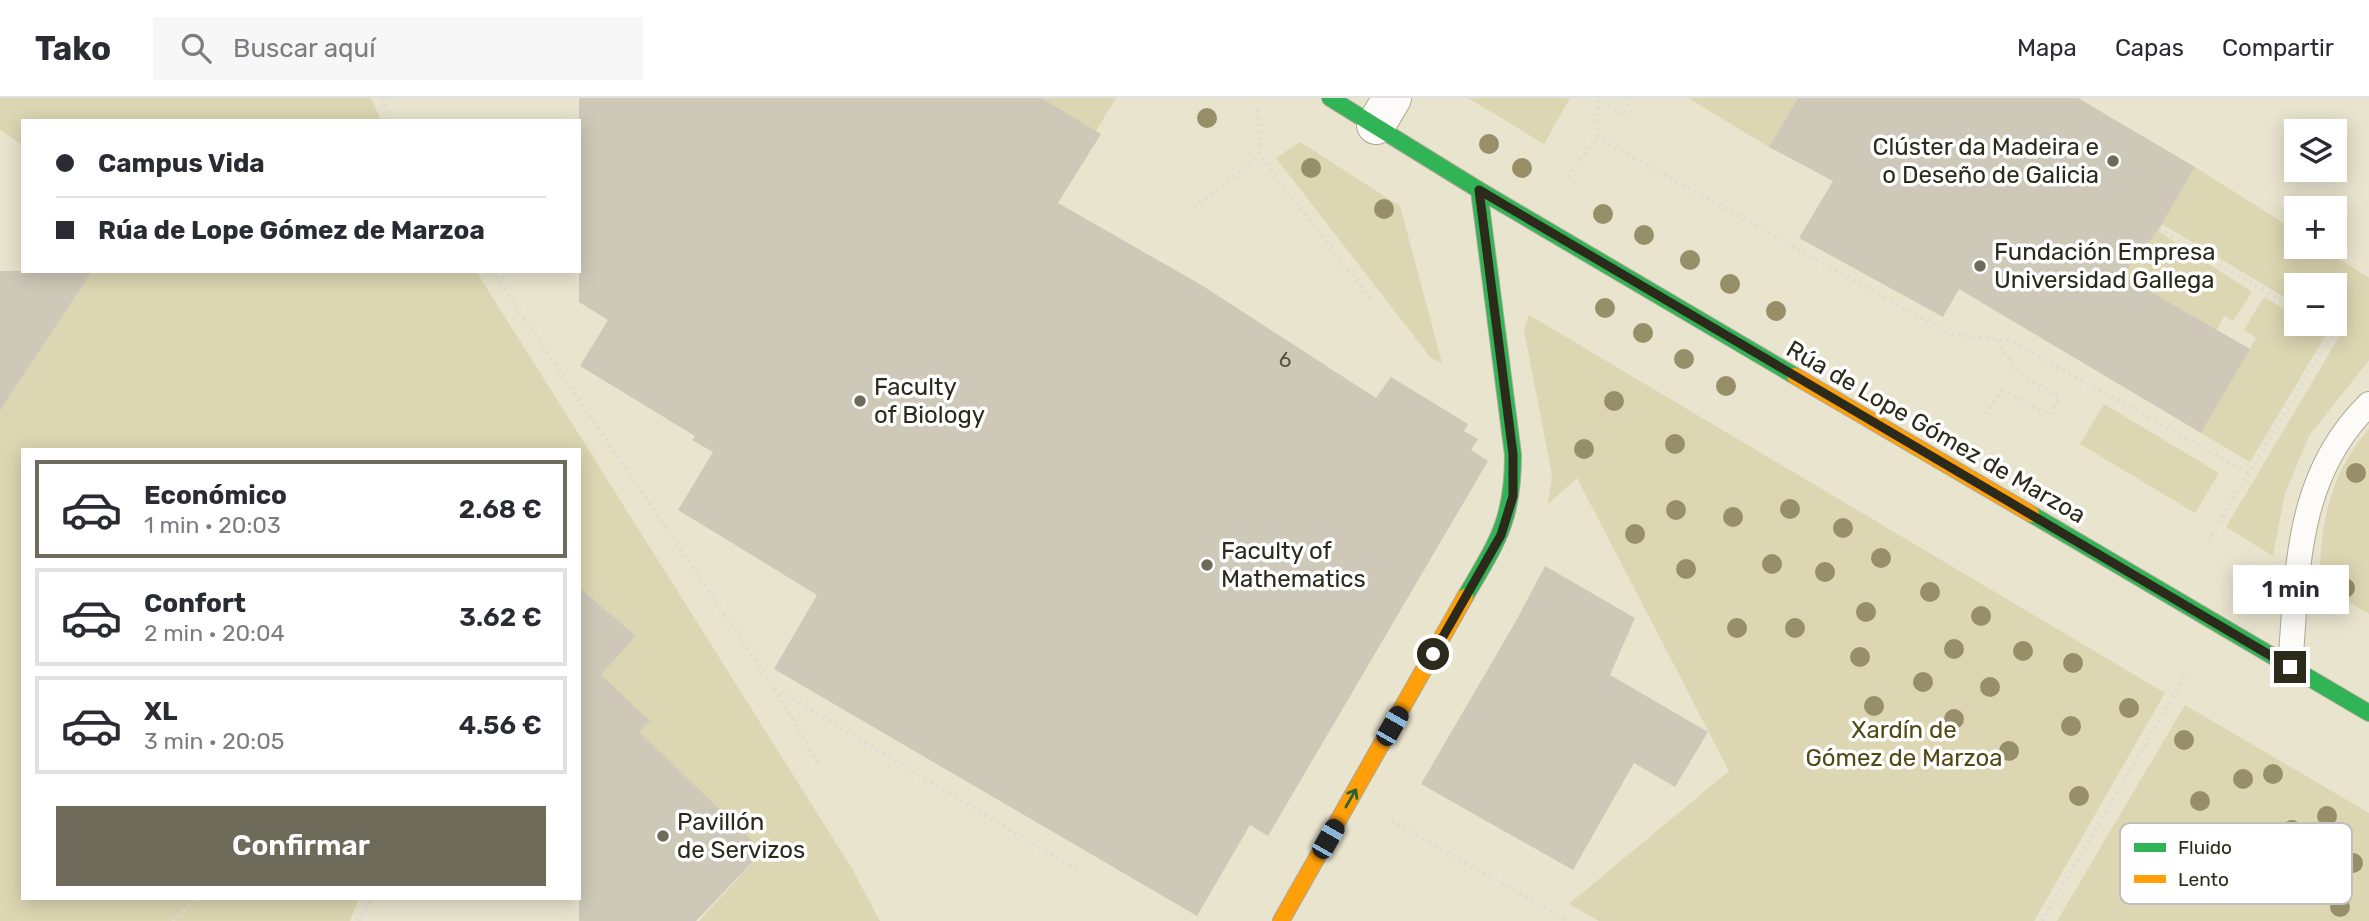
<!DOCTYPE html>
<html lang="es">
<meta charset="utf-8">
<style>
:root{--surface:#fff;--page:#f7f7f7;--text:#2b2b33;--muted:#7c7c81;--line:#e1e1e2;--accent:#6e6b5a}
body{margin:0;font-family:Rubik,sans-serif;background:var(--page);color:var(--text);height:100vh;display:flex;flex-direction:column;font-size:26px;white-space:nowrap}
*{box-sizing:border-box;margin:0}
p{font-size:23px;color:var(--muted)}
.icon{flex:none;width:38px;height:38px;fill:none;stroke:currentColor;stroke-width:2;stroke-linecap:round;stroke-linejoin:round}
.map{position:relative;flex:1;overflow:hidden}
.side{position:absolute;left:21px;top:350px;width:560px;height:452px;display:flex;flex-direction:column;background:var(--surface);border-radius:0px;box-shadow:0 4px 18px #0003}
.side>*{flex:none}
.guide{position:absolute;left:21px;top:21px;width:560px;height:154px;border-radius:0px;box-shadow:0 4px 18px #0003;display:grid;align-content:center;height:154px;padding:0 35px;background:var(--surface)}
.tools{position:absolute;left:2284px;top:21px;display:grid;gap:14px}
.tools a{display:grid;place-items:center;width:63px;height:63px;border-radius:0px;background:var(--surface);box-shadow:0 4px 18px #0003;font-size:35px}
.end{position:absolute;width:32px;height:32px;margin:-16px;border:9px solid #2c2a1b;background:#fff;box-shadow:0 0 0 4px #fff}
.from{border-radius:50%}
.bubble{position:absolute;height:49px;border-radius:0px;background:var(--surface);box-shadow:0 4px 18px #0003;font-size:23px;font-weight:600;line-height:49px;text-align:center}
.car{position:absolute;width:21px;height:42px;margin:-21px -10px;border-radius:9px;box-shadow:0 0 5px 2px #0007;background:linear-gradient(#222 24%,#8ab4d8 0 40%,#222 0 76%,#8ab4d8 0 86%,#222 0)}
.guide b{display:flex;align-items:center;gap:24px;height:66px;font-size:26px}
.guide b+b{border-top:2px solid var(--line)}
.guide i{width:18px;height:18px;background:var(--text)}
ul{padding:12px 0 0;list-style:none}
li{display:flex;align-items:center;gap:21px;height:98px;margin:0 14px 10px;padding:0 21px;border:4px solid var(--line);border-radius:0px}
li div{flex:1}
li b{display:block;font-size:26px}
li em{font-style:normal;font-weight:600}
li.current{border-color:var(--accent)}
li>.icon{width:63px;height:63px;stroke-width:1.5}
.cta{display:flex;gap:14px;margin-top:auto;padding:14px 35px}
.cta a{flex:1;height:80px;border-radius:0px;background:var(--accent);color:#fff;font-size:28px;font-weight:600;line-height:80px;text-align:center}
header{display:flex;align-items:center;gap:42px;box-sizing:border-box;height:98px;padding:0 35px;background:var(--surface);border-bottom:2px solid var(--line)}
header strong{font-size:33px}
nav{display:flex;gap:38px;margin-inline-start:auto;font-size:24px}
.search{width:490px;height:63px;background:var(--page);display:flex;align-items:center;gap:18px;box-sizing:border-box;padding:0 24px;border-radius:0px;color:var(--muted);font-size:26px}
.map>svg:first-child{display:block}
</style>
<header>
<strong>Tako</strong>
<div class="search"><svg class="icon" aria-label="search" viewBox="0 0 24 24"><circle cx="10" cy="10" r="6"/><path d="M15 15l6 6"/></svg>Buscar aquí</div>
<nav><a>Mapa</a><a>Capas</a><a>Compartir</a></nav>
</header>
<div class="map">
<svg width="2369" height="823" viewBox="0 0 2369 823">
<rect width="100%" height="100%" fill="#e8e4ce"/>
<path fill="#ddd6b2" d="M 0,0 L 371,0 L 381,23 L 23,23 L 23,47 L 0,32 Z
M 1042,0 L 1116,0 L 1096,33 Z
M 1468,0 L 1570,0 L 1544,46 Z
M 1688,0 L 1798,0 L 1769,49 Z
M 1300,44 L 1400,108 L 1442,265 L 1431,260 L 1276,60 Z
M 2195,69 L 2296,133 L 2296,149 L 2321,149 L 2369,180 L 2369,262 L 2309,338 L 2285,395 L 2273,458 L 2226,429 L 2342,234 L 2329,226 L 2334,226 L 2334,187 L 2296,187 L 2296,206 L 2162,126 Z
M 2158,133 L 2252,194 L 2233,223 L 2224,218 L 2217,232 L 2100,164 Z
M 92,173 L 476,173 L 851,769 L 880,823 L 699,823 L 763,753 L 599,723 L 601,577 L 636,538 L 579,489 L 579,352 L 23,352 L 23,800 L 359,800 L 350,823 L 0,823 L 0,313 Z
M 2264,199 L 2296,218 L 2296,226 L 2308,226 L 2326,237 L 2250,364 L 2201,335 L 2256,240 L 2244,232 Z
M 1529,217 L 2165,595 L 2034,823 L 1599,823 L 1569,806 L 1729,673 L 1577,380 L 1548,406 L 1552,377 L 1524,232 Z
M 2104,306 L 2219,375 L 2195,415 L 2080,346 Z
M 2369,331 L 2369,516 L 2319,486 C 2321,428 2328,377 2369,331 Z
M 2185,607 L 2369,715 L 2369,823 L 2057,823 Z"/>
<path fill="#cec8b8" d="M 579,0 L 1042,0 L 1101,36 L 1058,105 L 1203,188 L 1376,300 L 1391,279 L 1468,326 L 1464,333 L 1478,341 L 1471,352 L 1488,363 L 1268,738 L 1250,727 L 1197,818 L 774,571 L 817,497 L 678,412 L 713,354 L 692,342 L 695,338 L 580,268 L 608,222 L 579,204 Z
M 1798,0 L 2078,0 L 2195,69 L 2159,131 L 2122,177 L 2250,251 L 2201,335 L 1959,191 L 1943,219 L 1799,140 L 1833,83 L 1769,49 Z
M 0,173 L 92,173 L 0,313 Z
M 1545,468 L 1635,520 L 1610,577 L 1708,634 L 1675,689 L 1634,665 L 1573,772 L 1421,686 L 1516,523 Z
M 579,489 L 636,538 L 601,577 L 650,623 L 639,634 L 763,753 L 696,823 L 579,823 Z"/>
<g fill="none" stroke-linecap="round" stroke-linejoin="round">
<g stroke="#aca998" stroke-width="26">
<path id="lane" d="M 2290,569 C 2298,473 2295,378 2369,306"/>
</g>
<g stroke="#aca998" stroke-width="40">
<path id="street" d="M 1376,27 L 1392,0"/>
</g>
<g stroke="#aca998" stroke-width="18">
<path id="fast" d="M 1330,0 L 1479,92 L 1795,278
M 2031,416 L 2369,615
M 1465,499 C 1497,444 1513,423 1513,357 L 1479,92"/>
</g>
<g stroke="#aca998" stroke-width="18">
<path id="slow" d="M 1795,278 L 2031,416
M 1281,823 L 1465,499"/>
</g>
<path stroke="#dddcd5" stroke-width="4.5" stroke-dasharray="2 5" stroke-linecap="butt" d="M 383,0 L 391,23
M 1258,12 L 1260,58 L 1371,201
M 1597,39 L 1598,2 L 1625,17 L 1630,0
M 1568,79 L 1597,39 L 1950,236 L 2011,243 L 2249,375
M 1194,109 L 1260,58
M 2159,131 L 2296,211
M 492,173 L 773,588 L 818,665
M 1986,316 L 2002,292 L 2050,317 L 2060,299 L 2018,276 L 1996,241
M 2208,443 L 2333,233 L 2321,226
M 775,590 L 1080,774
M 1392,723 L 1568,823
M 173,823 L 196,800
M 358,823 L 372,800
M 2042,823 L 2185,578"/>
<use href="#lane" stroke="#fcfbf8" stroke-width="24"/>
<use href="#street" stroke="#fcfbf8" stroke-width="38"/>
<use href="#fast" stroke="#30b455" stroke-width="16"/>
<use href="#slow" stroke="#ff9f0a" stroke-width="16"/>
</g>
<g fill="#968f68">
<circle cx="1207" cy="20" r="10"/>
<circle cx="1489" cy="46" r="10"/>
<circle cx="1311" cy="70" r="10"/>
<circle cx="1522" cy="70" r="10"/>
<circle cx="1384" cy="111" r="10"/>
<circle cx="1603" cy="116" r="10"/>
<circle cx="1644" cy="137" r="10"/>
<circle cx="1690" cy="162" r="10"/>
<circle cx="1730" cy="186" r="10"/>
<circle cx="1605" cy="210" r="10"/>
<circle cx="1776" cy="213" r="10"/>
<circle cx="1643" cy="235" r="10"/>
<circle cx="1684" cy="261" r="10"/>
<circle cx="1726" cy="288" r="10"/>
<circle cx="1614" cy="303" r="10"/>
<circle cx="1675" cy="346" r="10"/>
<circle cx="1584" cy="351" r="10"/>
<circle cx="2356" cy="375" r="10"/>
<circle cx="1790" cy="411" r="10"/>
<circle cx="1676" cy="412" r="10"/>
<circle cx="1733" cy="419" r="10"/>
<circle cx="1843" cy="430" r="10"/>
<circle cx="1635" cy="436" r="10"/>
<circle cx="1881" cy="460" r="10"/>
<circle cx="1772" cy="466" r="10"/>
<circle cx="1686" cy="471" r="10"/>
<circle cx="1825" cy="474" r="10"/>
<circle cx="2345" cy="490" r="10"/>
<circle cx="1930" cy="494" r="10"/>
<circle cx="1866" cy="514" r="10"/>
<circle cx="1981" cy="518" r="10"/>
<circle cx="1737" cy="530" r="10"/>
<circle cx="1795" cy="530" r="10"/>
<circle cx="1954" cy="551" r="10"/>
<circle cx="2023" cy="553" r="10"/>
<circle cx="1860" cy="559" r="10"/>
<circle cx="2073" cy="565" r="10"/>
<circle cx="1923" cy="584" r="10"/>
<circle cx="1990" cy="589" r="10"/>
<circle cx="1874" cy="608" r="10"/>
<circle cx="2129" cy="610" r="10"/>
<circle cx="1954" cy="621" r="10"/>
<circle cx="2071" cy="628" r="10"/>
<circle cx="2184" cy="642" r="10"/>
<circle cx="2009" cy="653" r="10"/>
<circle cx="2273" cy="676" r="10"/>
<circle cx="2243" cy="681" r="10"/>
<circle cx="2079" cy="698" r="10"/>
<circle cx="2200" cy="703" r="10"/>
<circle cx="2327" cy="718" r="10"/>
<circle cx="2292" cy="732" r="10"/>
<circle cx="2353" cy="765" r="10"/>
<circle cx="2340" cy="809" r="10"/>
</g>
<defs><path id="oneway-shaft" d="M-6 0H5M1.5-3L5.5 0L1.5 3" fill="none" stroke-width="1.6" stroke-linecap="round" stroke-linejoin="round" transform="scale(1.75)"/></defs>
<use stroke="#2e6132" href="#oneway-shaft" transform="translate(1351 700) rotate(-60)"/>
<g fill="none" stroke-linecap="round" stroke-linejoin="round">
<path stroke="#2c2a1b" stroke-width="9" d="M 1433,556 L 1501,437 L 1513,398 L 1513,356 L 1479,92 L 2290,569"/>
</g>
<g fill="#6e6b5a" stroke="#fff" stroke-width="2.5">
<circle cx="2113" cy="63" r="7"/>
<circle cx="1980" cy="168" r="7"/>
<circle cx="860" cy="303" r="7"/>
<circle cx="1207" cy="467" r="7"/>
<circle cx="663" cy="738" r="7"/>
</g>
<g text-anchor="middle" stroke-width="7" stroke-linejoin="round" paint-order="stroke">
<g font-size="21" fill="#545242">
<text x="1285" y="269">6</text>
</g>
<g font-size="24" fill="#2c2a1b" stroke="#fff" text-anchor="start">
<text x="2099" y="57" text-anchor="end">Clúster da Madeira e<tspan x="2099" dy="28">o Deseño de Galicia</tspan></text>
<text x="1994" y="162">Fundación Empresa<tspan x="1994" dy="28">Universidad Gallega</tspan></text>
<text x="874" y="297">Faculty<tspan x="874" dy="28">of Biology</tspan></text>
<text x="1221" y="461">Faculty of<tspan x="1221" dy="28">Mathematics</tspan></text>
<text x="677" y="732">Pavillón<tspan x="677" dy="28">de Servizos</tspan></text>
</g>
<g font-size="24" fill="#2c2a1b" stroke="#fff">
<text transform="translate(1936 334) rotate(30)" y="8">Rúa de Lope Gómez de Marzoa</text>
</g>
<g font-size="24" fill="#524915" stroke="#fff">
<text x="1904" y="640">Xardín de<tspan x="1904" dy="28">Gómez de Marzoa</tspan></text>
</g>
</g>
<rect x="2120" y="725" width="232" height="81" rx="10" fill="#fff" stroke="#c0bfbb" stroke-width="2"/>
<rect x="2134" y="745" width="32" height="9" fill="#30b455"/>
<rect x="2134" y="777" width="32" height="8" fill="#ff9f0a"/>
<g font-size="19" fill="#2c2a1b">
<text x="2178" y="756">Fluido</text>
<text x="2178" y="788">Lento</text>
</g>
</svg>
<div class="tools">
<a><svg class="icon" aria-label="layers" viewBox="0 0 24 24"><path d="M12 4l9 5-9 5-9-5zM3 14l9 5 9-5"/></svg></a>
<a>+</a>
<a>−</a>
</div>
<i class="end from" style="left:1433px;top:556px"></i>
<i class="end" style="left:2290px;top:569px"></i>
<div class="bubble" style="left:2233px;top:467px;width:116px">1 min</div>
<i class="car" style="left:1392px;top:628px;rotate:30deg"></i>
<i class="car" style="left:1328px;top:741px;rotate:30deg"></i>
<div class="guide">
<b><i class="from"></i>Campus Vida</b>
<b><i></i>Rúa de Lope Gómez de Marzoa</b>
</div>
<section class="side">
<ul>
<li class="current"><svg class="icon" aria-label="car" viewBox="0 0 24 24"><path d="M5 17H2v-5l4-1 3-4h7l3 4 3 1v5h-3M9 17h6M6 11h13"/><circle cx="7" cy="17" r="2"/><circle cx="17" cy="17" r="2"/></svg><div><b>Económico</b><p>1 min · 20:03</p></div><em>2.68 €</em></li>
<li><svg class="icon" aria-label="car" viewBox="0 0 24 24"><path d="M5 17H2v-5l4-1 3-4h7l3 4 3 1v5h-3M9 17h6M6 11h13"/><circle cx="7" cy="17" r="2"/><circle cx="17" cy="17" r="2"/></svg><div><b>Confort</b><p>2 min · 20:04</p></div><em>3.62 €</em></li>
<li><svg class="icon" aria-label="car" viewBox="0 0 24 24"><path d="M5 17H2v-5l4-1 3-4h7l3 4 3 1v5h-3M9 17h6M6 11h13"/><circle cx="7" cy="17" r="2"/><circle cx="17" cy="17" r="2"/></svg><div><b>XL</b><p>3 min · 20:05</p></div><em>4.56 €</em></li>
</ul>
<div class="cta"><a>Confirmar</a></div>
</section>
</div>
